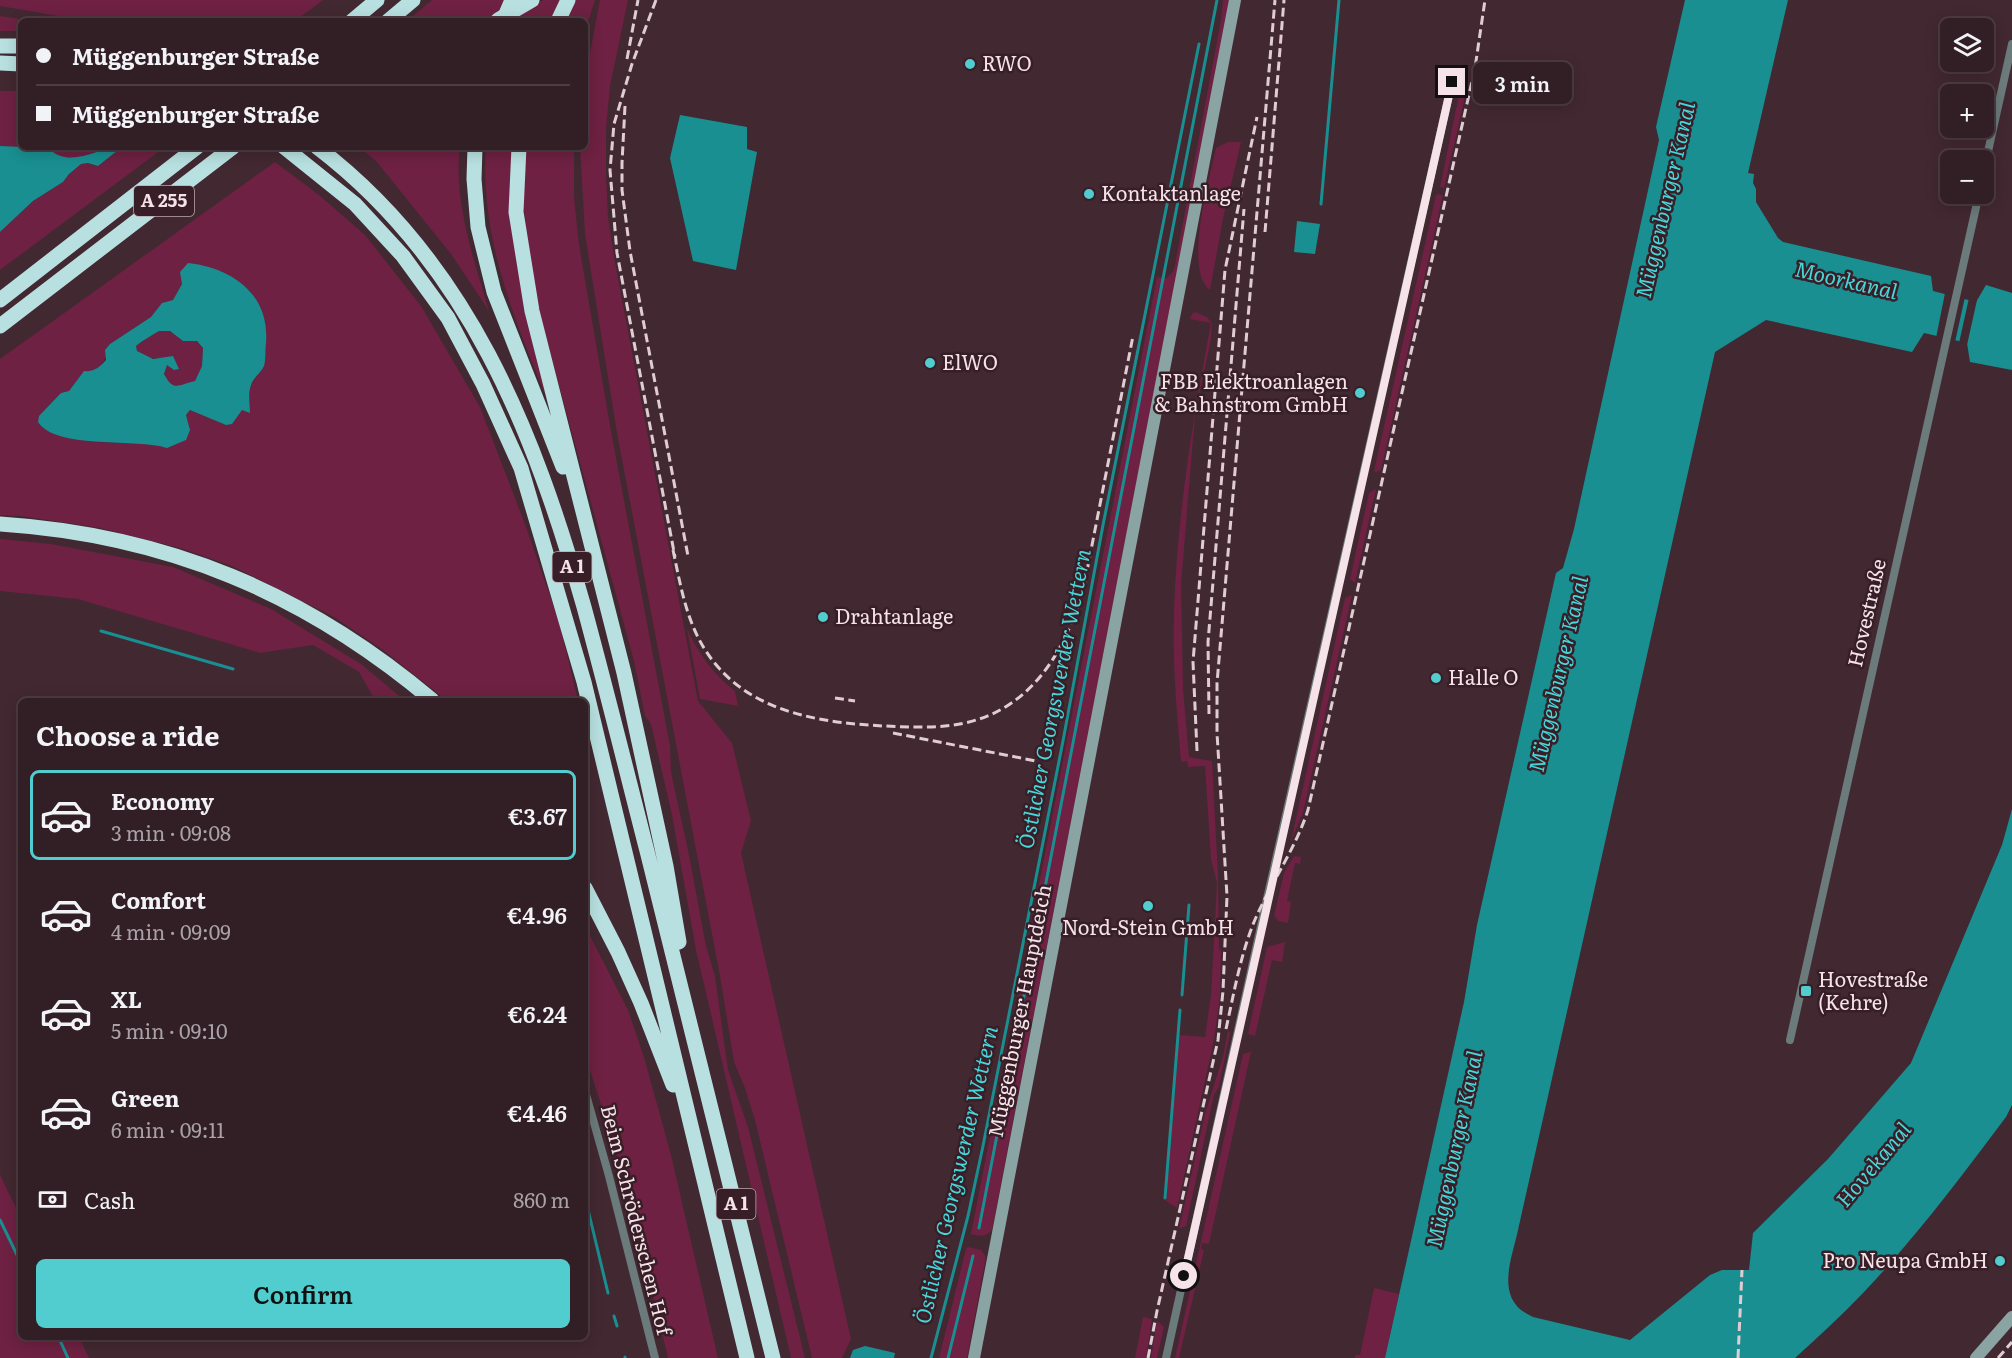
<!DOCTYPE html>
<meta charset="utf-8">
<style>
:root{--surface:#321e25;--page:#3d2b32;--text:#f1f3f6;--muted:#a8a2a7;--line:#4d3c42;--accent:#52cdcf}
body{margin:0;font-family:Literata,serif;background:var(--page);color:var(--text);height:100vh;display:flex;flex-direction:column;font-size:22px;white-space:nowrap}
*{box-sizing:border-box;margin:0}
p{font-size:20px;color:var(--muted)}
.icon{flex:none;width:33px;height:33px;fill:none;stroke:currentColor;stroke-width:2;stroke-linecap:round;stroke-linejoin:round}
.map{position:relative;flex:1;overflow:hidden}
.sheet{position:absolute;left:18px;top:698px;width:570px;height:642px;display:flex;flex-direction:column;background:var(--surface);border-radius:9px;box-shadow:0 3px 15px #0003,0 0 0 2px var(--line)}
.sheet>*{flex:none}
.top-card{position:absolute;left:18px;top:18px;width:570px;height:132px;border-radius:9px;box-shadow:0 3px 15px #0003,0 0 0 2px var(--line);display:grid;align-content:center;height:132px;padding:0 18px;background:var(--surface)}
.fabs{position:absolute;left:1940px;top:18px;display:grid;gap:12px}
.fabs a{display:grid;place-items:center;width:54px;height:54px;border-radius:9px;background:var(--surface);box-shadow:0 3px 15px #0003,0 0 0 2px var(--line);font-size:30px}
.end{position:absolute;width:27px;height:27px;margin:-14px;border:8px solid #f5e3e9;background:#111;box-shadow:0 0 0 3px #111}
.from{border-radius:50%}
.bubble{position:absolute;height:42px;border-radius:9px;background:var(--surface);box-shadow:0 3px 15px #0003,0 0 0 2px var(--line);font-size:20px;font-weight:600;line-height:42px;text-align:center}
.top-card b{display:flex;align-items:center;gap:21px;height:57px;font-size:22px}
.top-card b+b{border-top:2px solid var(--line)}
.top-card i{width:15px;height:15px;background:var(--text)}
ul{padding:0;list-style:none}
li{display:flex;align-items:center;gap:18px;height:90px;margin:0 12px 9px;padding:0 6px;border:3px solid transparent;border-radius:9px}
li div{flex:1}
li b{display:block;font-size:22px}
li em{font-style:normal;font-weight:600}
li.current{border-color:var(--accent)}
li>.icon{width:54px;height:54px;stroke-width:1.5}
h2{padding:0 18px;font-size:27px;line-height:72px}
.pay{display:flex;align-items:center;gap:15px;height:66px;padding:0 18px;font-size:22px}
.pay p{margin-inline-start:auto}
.primary-button{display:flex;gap:12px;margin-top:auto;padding:12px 18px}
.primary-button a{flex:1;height:69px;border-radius:9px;background:var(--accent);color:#111;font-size:24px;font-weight:600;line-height:69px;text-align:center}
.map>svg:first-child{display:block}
</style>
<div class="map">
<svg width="2012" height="1358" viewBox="0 0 2012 1358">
<rect width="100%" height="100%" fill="#422831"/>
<path fill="#6e2142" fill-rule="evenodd" d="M 0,0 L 323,0 L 295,21 L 87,21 L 0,6 Z
M 432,0 L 504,0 L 497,14 L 477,21 L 407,21 Z
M 543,0 L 562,0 L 552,21 L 516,21 L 518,17 Z
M 574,0 L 595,0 L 585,31 L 585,21 L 563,21 Z
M 600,0 L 628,0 L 610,86 L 606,129 L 606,175 L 608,217 L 614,257 L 698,701 L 732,743 L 751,821 L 741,853 L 851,1339 L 842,1358 L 812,1358 L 755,1120 L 745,1088 L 734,1062 L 720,976 L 617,433 L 585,234 L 580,147 L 585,147 L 585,79 Z
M 1223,0 L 1229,0 L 1226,20 L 992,1230 C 985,1238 980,1236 971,1234 L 1157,277 L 1167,278 L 1174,270 L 1221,20 Z
M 0,16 L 33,21 L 21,21 L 21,31 L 0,31 Z
M 0,91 L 21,91 L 21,147 L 0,146 Z
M 1466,93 L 1444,188 L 1440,187 L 1459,95 Z
M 1228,142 L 1241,142 L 1223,219 L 1210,290 C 1183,271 1210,177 1216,148 Z
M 26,147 L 111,147 L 81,157 L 63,158 Z
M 122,147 L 165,147 L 0,270 L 0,232 L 32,202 L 63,182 L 69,174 L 81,164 L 88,163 L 98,166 Z
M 359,147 L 460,147 C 453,200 474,260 489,311 L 451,254 L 377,162 Z
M 486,147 L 515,147 L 513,166 L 556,421 C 520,332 479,244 486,147 Z
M 526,147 L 574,147 L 574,197 L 579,245 L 611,431 L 670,746 L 671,772 L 689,855 L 706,946 L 715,976 L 728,1070 L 748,1127 L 805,1358 L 791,1358 L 696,950 L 672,815 L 651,724 L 645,716 L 634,661 L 538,308 C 529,256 518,201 526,147 Z
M 275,162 L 319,195 L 365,235 L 421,306 L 480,407 L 525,524 L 559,622 L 578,700 L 446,700 L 383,650 L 334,617 L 232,566 L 180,548 L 100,528 L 21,516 L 0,515 L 0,359 ZM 221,271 L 239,282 L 250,291 L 264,365 L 250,386 L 250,413 L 242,410 L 226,425 L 191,410 L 186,415 L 190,430 L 167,448 L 155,444 L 93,442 L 54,434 L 61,393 L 69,391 L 84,371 C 101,373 106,359 110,344 L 151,317 L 162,303 L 173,300 L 182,284 Z
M 1438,194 L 1443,195 L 1381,470 L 1376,472 L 1374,471 L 1436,195 Z
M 1195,312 L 1207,317 L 1212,323 L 1211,339 L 1195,414 L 1181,585 L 1183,688 L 1189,757 L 1212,761 L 1218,875 L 1219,949 L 1221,950 L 1220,996 L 1214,1040 L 1177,1208 L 1166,1201 L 1179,1035 L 1205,1037 L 1211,995 L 1217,883 L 1211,859 L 1205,766 L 1188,767 L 1187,761 L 1181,762 C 1177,712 1172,661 1174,612 C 1177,514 1193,419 1211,323 L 1190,319 L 1192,314 Z
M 159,331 L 170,331 L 183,341 L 197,341 L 203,348 L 202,366 L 195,381 L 177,387 C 167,383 161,375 167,365 L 179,369 L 165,358 L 147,358 L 137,351 L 136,346 C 143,340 151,336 159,331 Z
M 1376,489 L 1355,583 L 1350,579 L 1369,493 Z
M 0,539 L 51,544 L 173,567 L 271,609 L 361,664 L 404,700 L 375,700 L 359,672 L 313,645 L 260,653 L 78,599 L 0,591 Z
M 1352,595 L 1303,813 L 1291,841 L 1345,598 Z
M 687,629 C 699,654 713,674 735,691 L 738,706 L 700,699 Z
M 1294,856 L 1301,857 L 1300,864 L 1295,863 L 1287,901 L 1291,902 L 1288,923 L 1279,921 L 1274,916 L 1284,873 Z
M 585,926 L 628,1010 L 644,1057 L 671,1155 L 718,1358 L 668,1358 L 625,1179 L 585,1055 Z
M 1285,942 L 1282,962 L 1272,960 L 1255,1036 L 1248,1034 L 1267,947 Z
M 1228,1031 L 1230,1033 L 1219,1087 L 1214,1095 L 1186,1226 L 1179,1229 L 1205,1114 L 1223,1056 Z
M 1251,1052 L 1209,1244 L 1202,1243 L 1201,1249 L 1204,1250 L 1179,1358 L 1175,1358 L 1243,1054 Z
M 0,1175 L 21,1218 L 21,1336 L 79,1337 L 89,1358 L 0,1358 Z
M 968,1247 L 981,1250 L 986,1257 L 967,1358 L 939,1358 L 966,1249 Z
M 1374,1288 L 1399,1294 L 1385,1358 L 1355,1358 L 1355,1355 L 1360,1355 Z
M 1143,1317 L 1152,1319 L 1146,1358 L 1135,1358 Z
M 1157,1321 L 1164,1327 L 1157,1358 L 1151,1358 Z"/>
<path fill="#198f91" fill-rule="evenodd" d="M 1685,0 L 1788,0 L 1748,173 L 1754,174 L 1753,183 L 1756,189 L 1756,202 L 1778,238 L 1783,242 L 1931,276 L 1933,291 L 1976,302 L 1986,285 L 2012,293 L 2012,370 L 1970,362 L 1967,343 L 1924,333 L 1912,352 L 1766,320 L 1715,352 L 1518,1230 C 1511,1262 1494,1300 1533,1317 L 1630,1340 L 1710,1275 L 1722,1270 L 1749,1270 L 1753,1233 L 1828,1159 L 1911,1063 L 2002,845 L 2012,809 L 2012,1105 L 2006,1117 C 1961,1177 1916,1237 1864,1292 C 1842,1315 1819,1336 1795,1358 L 1385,1358 L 1464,1002 L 1477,925 L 1556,573 L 1563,568 L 1574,529 L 1659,140 L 1656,127 Z
M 680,115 L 747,127 L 747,149 L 757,152 L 736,270 L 693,261 L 670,158 Z
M 0,146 L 48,148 C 71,170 96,147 122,147 L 98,166 L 88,163 L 81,164 L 69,174 L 63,182 L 33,201 L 0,232 Z
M 1297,221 L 1320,224 L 1315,254 L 1294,252 Z
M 188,263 C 232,268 270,294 266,343 C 265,350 266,360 264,366 C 261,373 253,378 251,385 C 248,393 250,405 250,413 L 242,410 L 232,424 L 226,425 L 190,410 L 186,415 L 190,430 L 186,440 L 167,448 C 138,438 56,450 38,422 L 39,416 L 61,393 L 69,391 L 84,371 C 94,372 100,367 106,360 L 105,350 L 110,344 L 151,317 L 162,303 L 173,300 L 182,284 L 180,272 ZM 159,331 L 170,331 L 183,341 L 197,341 L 203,348 L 202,366 L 195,381 C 179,384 174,393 164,374 L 167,365 L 174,370 L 179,369 L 173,356 L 153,359 L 137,351 L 136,346 C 143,340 151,336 159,331 Z
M 865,1346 L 895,1353 L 894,1358 L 850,1358 L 853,1350 Z"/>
<path fill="#422831" d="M 1945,293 L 1965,297 L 1955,342 L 1936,338 Z
M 1969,298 L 1977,300 L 1967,345 L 1959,343 Z"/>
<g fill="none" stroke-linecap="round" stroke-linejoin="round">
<path stroke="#198f91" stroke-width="3" d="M 1321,204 L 1339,0
M 101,631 L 233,669
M 1182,995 L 1189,905
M 585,1197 L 608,1293
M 1165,1198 L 1180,1010
M 0,1220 L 21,1263
M 979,1228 L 1217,0
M 614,1316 L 617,1326
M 58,1336 L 68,1358
M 625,1357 L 625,1358
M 931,1358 L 968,1216 L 983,1146 L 1063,741 L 1103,525 L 1199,44
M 948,1358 L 973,1256"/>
<path stroke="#6b7a7a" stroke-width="8" d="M 1983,174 L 2012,44
M 1790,1040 L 1979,194
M 585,1091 L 609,1176 L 655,1358
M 1166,1358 L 1266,903 L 1452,82"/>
<path stroke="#8aa4a4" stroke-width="12" d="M 974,1358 L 1235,0
M 1976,1358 L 2012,1317"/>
<path stroke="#b8e0e0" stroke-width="15" d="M 498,20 L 532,0
M 352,21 L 377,0
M 388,21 L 413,0
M 558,21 L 568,0
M 0,46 L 21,46
M 0,63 L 21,64
M 284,147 L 355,204 L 403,256 L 448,318 L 483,384 L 521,468 L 584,682 L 747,1358
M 317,147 C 468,262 534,431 584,607 C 606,688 626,769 647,851 C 690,1020 732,1189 773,1358
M 475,147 L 474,179 L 478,227 L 494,292 L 563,467
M 519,147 L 516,212 L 532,311 L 624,673 L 666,866 L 679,942
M 0,300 L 197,147
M 0,326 L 233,147
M 0,524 C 167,535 305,593 432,700
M 585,888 L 618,952 L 641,1003 L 673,1085"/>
<path stroke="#e0cdd4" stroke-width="3" stroke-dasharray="9 4.5" stroke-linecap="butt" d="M 656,0 L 632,64 L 614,124 L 610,170 L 617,253 L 675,557
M 627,59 L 638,0
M 625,106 L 622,163 L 622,190 L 630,251 L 688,556
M 1265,232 L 1284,0
M 673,550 C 682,592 688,633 718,667 C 759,714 825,723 884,726 C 927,728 969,730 1007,706 C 1048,680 1069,636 1083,591 L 1133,336
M 835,698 L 855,701
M 1209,714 L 1208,642 L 1244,209
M 893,733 L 1036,761
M 1197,751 L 1193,662 L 1225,270 L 1257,117
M 1226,1029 C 1234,993 1240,957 1254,922 C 1270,884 1295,850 1308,810 L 1475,68 L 1485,0
M 1148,1358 L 1157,1311 L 1218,1040 L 1223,991 L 1227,896 L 1217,733 L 1217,683 L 1275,0
M 1738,1358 L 1742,1270
M 1998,1358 L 2012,1342"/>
<path stroke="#b8e0e0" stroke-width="15" d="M 503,21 L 512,0"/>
</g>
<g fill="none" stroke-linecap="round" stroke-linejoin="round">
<path stroke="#f5e3e9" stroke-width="8" d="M 1184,1276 L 1452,82"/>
</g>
<g fill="#52cdcf" stroke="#381e27" stroke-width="2">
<circle cx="970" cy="64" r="6"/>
<circle cx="1089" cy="194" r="6"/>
<circle cx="930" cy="363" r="6"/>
<circle cx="1360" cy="393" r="6"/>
<circle cx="823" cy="617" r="6"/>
<circle cx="1436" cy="678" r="6"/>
<circle cx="1148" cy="906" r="6"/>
<rect x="1800" y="985" width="12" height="12" rx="3"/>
<circle cx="2000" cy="1261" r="6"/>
</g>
<g text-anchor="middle" stroke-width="5" stroke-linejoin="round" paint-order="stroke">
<g fill="#381e27" stroke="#bca8af" stroke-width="1.5">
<rect x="134" y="186" width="60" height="30" rx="4.5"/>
<rect x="552.5" y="552" width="39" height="30" rx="4.5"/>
<rect x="716.5" y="1189" width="39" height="30" rx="4.5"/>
</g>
<g font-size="18" font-weight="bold" fill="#f5e3e9">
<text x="164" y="207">A 255</text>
<text x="572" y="573">A 1</text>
<text x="736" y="1210">A 1</text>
</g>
<g font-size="20" fill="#f5e3e9" stroke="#381e27" text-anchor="start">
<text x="982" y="71">RWO</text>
<text x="1101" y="201">Kontaktanlage</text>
<text x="942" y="370">ElWO</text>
<text x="1348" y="389" text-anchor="end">FBB Elektroanlagen<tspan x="1348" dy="23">&amp; Bahnstrom GmbH</tspan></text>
<text x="835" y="624">Drahtanlage</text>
<text x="1448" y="685">Halle O</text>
<text x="1148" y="935" text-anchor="middle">Nord-Stein GmbH</text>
<text x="1818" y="987">Hovestraße<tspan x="1818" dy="23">(Kehre)</tspan></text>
<text x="1988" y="1268" text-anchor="end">Pro Neupa GmbH</text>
</g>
<g font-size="20" fill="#f5e3e9" stroke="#381e27">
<text transform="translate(1867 613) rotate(-77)" y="7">Hovestraße</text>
<text transform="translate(1020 1011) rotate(-79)" y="7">Müggenburger Hauptdeich</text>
<text transform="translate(636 1220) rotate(76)" y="7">Beim Schröderschen Hof</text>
</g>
<g font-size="21" font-style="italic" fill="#46d7da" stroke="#381e27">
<text transform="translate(1666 200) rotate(-77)" y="7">Müggenburger Kanal</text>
<text transform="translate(1846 281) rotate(13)" y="7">Moorkanal</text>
<text transform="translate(1559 674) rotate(-77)" y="7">Müggenburger Kanal</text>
<text transform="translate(1055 699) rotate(-79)" y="7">Östlicher Georgswerder Wettern</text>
<text transform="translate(1455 1149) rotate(-78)" y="7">Müggenburger Kanal</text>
<text transform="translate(1874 1165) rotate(-50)" y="7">Hovekanal</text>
<text transform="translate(957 1175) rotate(-77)" y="7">Östlicher Georgswerder Wettern</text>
</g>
</g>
</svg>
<div class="fabs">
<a><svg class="icon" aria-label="layers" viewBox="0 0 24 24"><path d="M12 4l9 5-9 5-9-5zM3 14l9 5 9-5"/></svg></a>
<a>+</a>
<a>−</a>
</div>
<i class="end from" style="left:1184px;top:1276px"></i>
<i class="end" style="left:1452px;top:82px"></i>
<div class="bubble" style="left:1473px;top:62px;width:99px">3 min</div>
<div class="top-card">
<b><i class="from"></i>Müggenburger Straße</b>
<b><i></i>Müggenburger Straße</b>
</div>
<section class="sheet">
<h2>Choose a ride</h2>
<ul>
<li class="current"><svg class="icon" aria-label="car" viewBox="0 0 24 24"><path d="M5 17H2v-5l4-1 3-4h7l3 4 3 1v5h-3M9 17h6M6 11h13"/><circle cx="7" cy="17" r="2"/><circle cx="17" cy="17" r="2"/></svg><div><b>Economy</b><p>3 min · 09:08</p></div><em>€3.67</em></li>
<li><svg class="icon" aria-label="car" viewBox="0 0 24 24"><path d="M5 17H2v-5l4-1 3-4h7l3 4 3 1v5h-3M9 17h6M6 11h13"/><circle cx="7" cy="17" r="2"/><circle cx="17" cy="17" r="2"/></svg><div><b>Comfort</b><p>4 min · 09:09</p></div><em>€4.96</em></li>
<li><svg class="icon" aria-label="car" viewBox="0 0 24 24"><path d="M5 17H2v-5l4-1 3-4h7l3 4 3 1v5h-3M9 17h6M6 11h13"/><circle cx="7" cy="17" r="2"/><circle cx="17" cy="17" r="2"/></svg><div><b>XL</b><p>5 min · 09:10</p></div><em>€6.24</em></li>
<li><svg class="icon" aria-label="car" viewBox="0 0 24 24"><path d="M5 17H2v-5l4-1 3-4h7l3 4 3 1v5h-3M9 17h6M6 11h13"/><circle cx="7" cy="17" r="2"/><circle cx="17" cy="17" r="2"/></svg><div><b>Green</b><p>6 min · 09:11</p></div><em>€4.46</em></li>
</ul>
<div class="pay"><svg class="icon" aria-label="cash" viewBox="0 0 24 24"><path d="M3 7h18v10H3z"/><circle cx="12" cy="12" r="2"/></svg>Cash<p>860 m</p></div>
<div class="primary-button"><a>Confirm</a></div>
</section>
</div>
